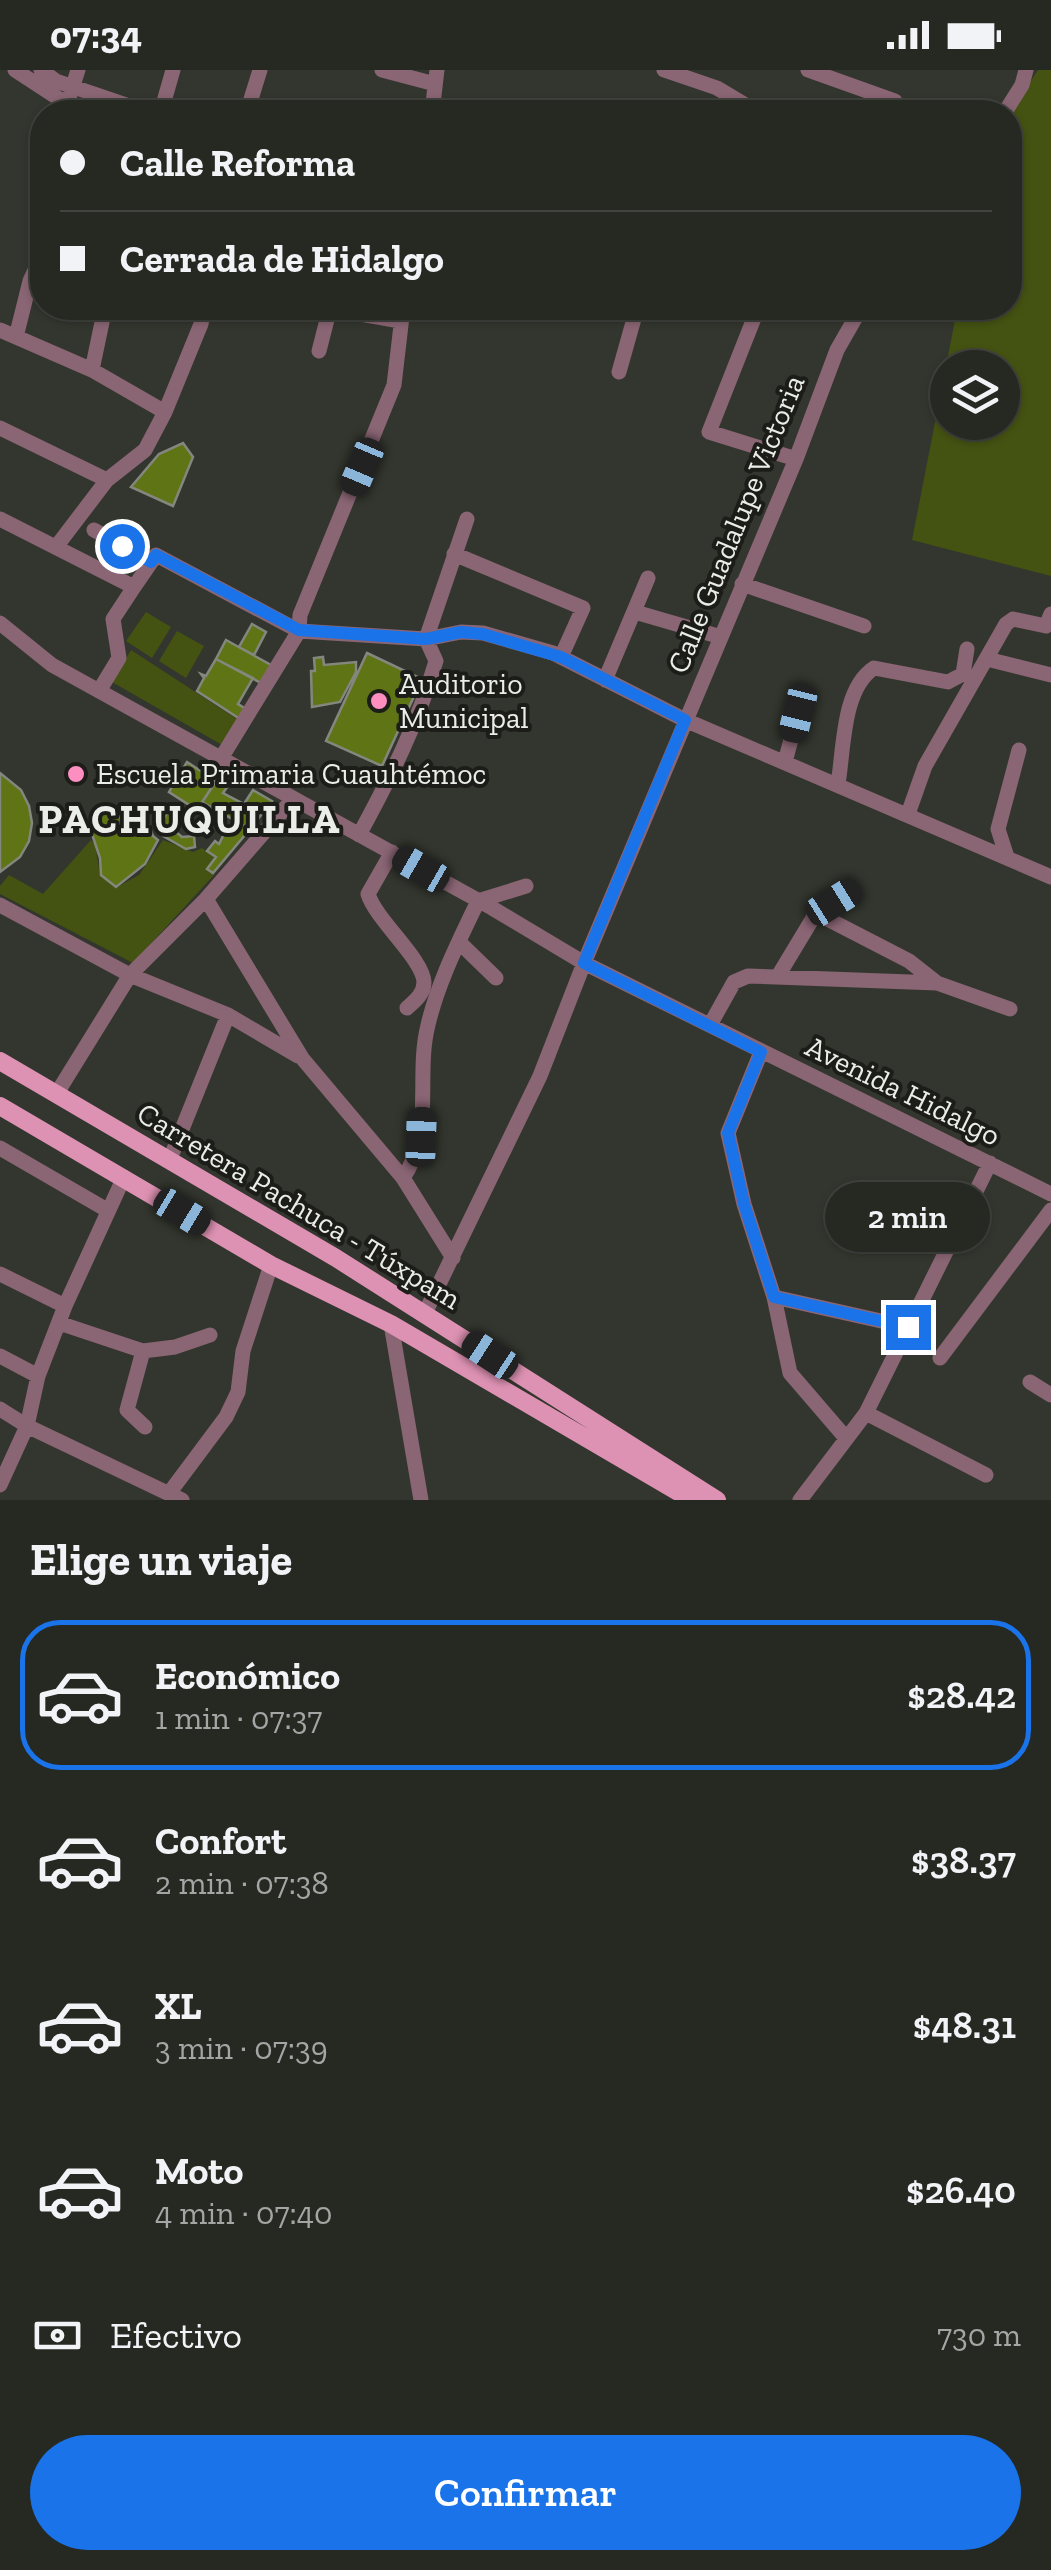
<!DOCTYPE html>
<html lang="es">
<meta charset="utf-8">
<style>
:root{--surface:#262822;--page:#32342f;--text:#f1f3f6;--muted:#a4a6a5;--line:#424440;--accent:#1a73e8}
body{margin:0;font-family:"Zilla Slab",serif;background:var(--page);color:var(--text);height:100vh;display:flex;flex-direction:column;font-size:38px;white-space:nowrap}
*{box-sizing:border-box;margin:0}
p{font-size:32px;color:var(--muted)}
.icon{flex:none;width:55px;height:55px;fill:none;stroke:currentColor;stroke-width:2;stroke-linecap:round;stroke-linejoin:round}
.map{position:relative;height:1430px;overflow:hidden}
.sheet{display:flex;flex-direction:column;background:var(--surface);flex:1}
.sheet>*{flex:none}
.top-card{position:absolute;left:30px;top:30px;width:992px;height:220px;border-radius:40px;box-shadow:0 2px 8px #0004,0 0 0 2px var(--line);display:grid;align-content:center;height:220px;padding:0 30px;background:var(--surface)}
.buttons{position:absolute;left:930px;top:280px;display:grid;gap:20px}
.buttons a{display:grid;place-items:center;width:90px;height:90px;border-radius:50%;background:var(--surface);box-shadow:0 2px 8px #0004,0 0 0 2px var(--line);font-size:50px}
.end{position:absolute;width:45px;height:45px;margin:-22px;border:12px solid #1a73e8;background:#fff;box-shadow:0 0 0 5px #fff}
.from{border-radius:50%}
.bubble{position:absolute;height:70px;border-radius:35px;background:var(--surface);box-shadow:0 2px 8px #0004,0 0 0 2px var(--line);font-size:32px;font-weight:600;line-height:70px;text-align:center}
.car{position:absolute;width:30px;height:60px;margin:-30px -15px;border-radius:12px;box-shadow:0 0 8px 2px #0007;background:linear-gradient(#222 24%,#8ab4d8 0 40%,#222 0 76%,#8ab4d8 0 86%,#222 0)}
.top-card b{display:flex;align-items:center;gap:35px;height:95px;font-size:38px}
.top-card b+b{border-top:2px solid var(--line)}
.top-card i{width:25px;height:25px;background:var(--text)}
ul{padding:0;list-style:none}
li{display:flex;align-items:center;gap:30px;height:150px;margin:0 20px 15px;padding:0 10px;border:5px solid transparent;border-radius:40px}
li div{flex:1}
li b{display:block;font-size:38px}
li em{font-style:normal;font-weight:600}
li.selected{border-color:var(--accent)}
li>.icon{width:90px;height:90px;stroke-width:1.5}
h2{padding:0 30px;font-size:45px;line-height:120px}
.pay{display:flex;align-items:center;gap:25px;height:110px;padding:0 30px;font-size:38px}
.pay p{margin-inline-start:auto}
.primary-button{display:flex;gap:20px;margin-top:auto;padding:20px 30px}
.primary-button a{flex:1;height:115px;border-radius:60px;background:var(--accent);color:#fff;font-size:40px;font-weight:600;line-height:115px;text-align:center}
.status{display:flex;justify-content:space-between;align-items:center;height:70px;padding:0 50px;background:var(--surface);direction:ltr}
.status svg{height:28px;fill:currentColor}
.map>svg:first-child{display:block}
</style>
<div class="status"><b>07:34</b><svg viewBox="0 0 49 12"><path d="M0 12V9h3v3zM5 12V6h3v6zM10 12V3h3v9zM15 12V0h3v12zM26 1h20v11H26zM47 4h2v5h-2z"/></svg></div>
<div class="map">
<svg width="1051" height="1430" viewBox="0 0 1051 1430">
<rect width="100%" height="100%" fill="#33362e"/>
<path fill="#445212" fill-rule="evenodd" d="M 1038,0 L 1051,0 L 1051,506 L 912,470 L 955,250 L 902,238 L 1010,238 L 1010,43 ZM 948,298 L 1002,298 L 1002,352 L 948,352 Z
M 146,542 L 171,557 L 152,588 L 126,571 Z
M 177,561 L 204,576 L 186,608 L 159,591 Z
M 131,580 L 240,651 L 224,676 L 112,612 Z
M 91,770 L 95,774 L 100,805 L 117,817 L 139,805 L 163,770 L 193,782 L 202,778 L 215,787 L 207,798 L 214,805 L 133,893 L 0,824 L 0,816 L 9,805 L 43,824 Z"/>
<path fill="#5f7414" stroke="#84877e" stroke-width="2.5" d="M 183,373 L 193,387 L 173,436 L 131,417 L 159,384 Z
M 252,554 L 266,562 L 254,585 L 239,577 Z
M 226,570 L 271,595 L 261,613 L 216,589 Z
M 367,583 L 422,609 L 382,696 L 326,671 Z
M 323,587 L 324,595 L 356,592 L 356,602 L 340,632 L 312,637 L 311,601 L 315,601 L 314,588 Z
M 216,589 L 253,608 L 238,634 L 246,639 L 240,649 L 197,621 L 204,608 L 201,604 L 206,606 Z
M 187,692 L 216,711 L 197,740 L 169,722 Z
M 0,703 L 21,720 L 29,736 L 32,753 L 29,771 L 20,787 L 0,802 Z
M 217,710 L 228,716 L 223,723 L 244,734 L 253,720 L 272,731 L 250,759 L 202,732 Z
M 169,737 L 177,743 L 173,756 L 176,762 L 182,767 L 194,766 L 195,777 L 186,779 L 163,766 L 161,756 Z
M 104,740 L 131,752 L 149,755 L 153,766 L 158,770 L 145,794 L 116,817 L 101,805 L 100,788 L 90,758 Z
M 236,751 L 250,759 L 213,803 L 207,799 L 216,787 L 207,781 L 215,771 L 219,774 L 227,758 L 230,759 Z"/>
<g fill="none" stroke-linecap="round" stroke-linejoin="round">
<path stroke="#8a6574" stroke-width="15" d="M 15,0 L 67,34 L 90,42
M 41,0 L 56,11 L 147,42
M 382,0 L 435,14
M 664,0 L 717,18 L 757,42
M 808,0 L 895,31
M 70,25 L 78,0
M 161,42 L 173,0
M 247,42 L 260,0
M 432,42 L 437,0
M 1005,42 L 1022,15 L 1026,0
M 327,238 L 400,251
M 758,238 L 709,362 L 796,389
M 0,260 L 92,300 L 165,342
M 16,267 L 30,211 L 42,185
M 319,281 L 330,238
M 92,300 L 105,238
M 619,302 L 637,238
M 0,358 L 107,410
M 0,449 L 134,517 L 156,485 L 299,561 L 426,569 L 461,562 L 483,563 L 553,583 L 685,650 L 1051,807
M 94,460 L 151,492
M 56,477 L 107,410 L 145,380 L 165,342 L 201,254 L 204,238
M 454,484 L 583,538 L 561,587
M 742,514 L 864,556
M 635,542 L 721,567
M 0,553 L 52,595 L 492,838 L 584,893 L 1051,1124
M 987,589 L 1051,605
M 605,610 L 648,508
M 99,621 L 119,588 L 113,549 L 134,517
M 220,690 L 299,561 L 300,545 L 394,315 L 403,238
M 785,692 L 798,643
M 838,714 C 844,679 842,619 874,598 L 948,612 L 963,604 L 967,579
M 908,744 L 925,696 L 1006,554 L 1013,549 L 1046,556 L 1051,544
M 359,765 C 390,708 418,653 436,591 L 426,569 L 467,449
M 392,782 L 368,824 C 376,850 423,889 424,912 C 424,924 415,931 407,938
M 1007,787 L 998,759 L 1019,680
M 206,829 L 302,988 L 403,1108 L 453,1188
M 478,831 L 526,816
M 0,835 L 130,905 L 228,945 L 298,986
M 816,843 L 909,891 L 937,913 L 1010,939
M 459,872 L 496,908
M 778,906 L 816,843 L 852,821
M 710,955 L 734,912 L 748,906 L 937,913
M 761,982 L 728,1063 L 744,1134 L 774,1227 L 790,1303 L 845,1367
M 57,1023 L 130,905 L 206,829 L 293,729
M 0,1078 L 107,1140
M 170,1089 L 228,945
M 403,1108 C 435,1062 415,1006 428,955 C 438,912 459,871 478,831
M 0,1204 L 65,1236
M 774,1227 L 908,1257
M 425,1243 L 540,1006 L 584,893 L 796,389 L 837,280 L 861,238
M 59,1253 L 143,1281 L 175,1277 L 210,1265
M 391,1254 L 421,1430
M 143,1281 L 127,1340 L 145,1357
M 0,1286 L 38,1306
M 940,1288 L 1051,1140
M 1030,1312 L 1051,1325
M 0,1339 L 27,1356 L 182,1430
M 866,1343 L 986,1405
M 0,1415 L 27,1356 L 38,1306 L 65,1236 L 124,1107
M 170,1422 L 226,1347 L 238,1322 L 243,1281 L 271,1195
M 800,1430 L 866,1343 L 990,1093"/>
<path stroke="#de92b3" stroke-width="18" d="M 0,991 L 336,1188 L 717,1430
M 0,1036 L 271,1195 L 391,1254 L 692,1430"/>
</g>
<g fill="none" stroke-linecap="round" stroke-linejoin="round">
<path stroke="#1a73e8" stroke-width="12" d="M 122,476 L 151,492 L 156,485 L 299,560 L 426,569 L 461,562 L 483,564 L 561,587 L 685,650 L 584,893 L 761,982 L 728,1063 L 744,1134 L 774,1227 L 908,1257"/>
</g>
<g fill="#fd8ec0" stroke="#1c1d19" stroke-width="4">
<circle cx="379" cy="631" r="10"/>
<circle cx="76" cy="704" r="10"/>
</g>
<g text-anchor="middle" stroke-width="8" stroke-linejoin="round" paint-order="stroke">
<g font-size="30" fill="#ebede8" stroke="#1c1d19">
<text transform="translate(736 454) rotate(-68)" y="10">Calle Guadalupe Victoria</text>
<text transform="translate(903 1021) rotate(26)" y="10">Avenida Hidalgo</text>
<text transform="translate(299 1136) rotate(31)" y="10">Carretera Pachuca - Túxpam</text>
</g>
<g font-size="30" fill="#ebede8" stroke="#1c1d19" text-anchor="start">
<text x="399" y="624">Auditorio<tspan x="399" dy="34">Municipal</tspan></text>
<text x="96" y="714">Escuela Primaria Cuauhtémoc</text>
</g>
<g font-size="40" font-weight="bold" letter-spacing="2.5" fill="#ebede8" stroke="#1c1d19">
<text x="190" y="763">PACHUQUILLA</text>
</g>
</g>
</svg>
<div class="buttons">
<a><svg class="icon" aria-label="layers" viewBox="0 0 24 24"><path d="M12 4l9 5-9 5-9-5zM3 14l9 5 9-5"/></svg></a>
</div>
<i class="end from" style="left:122px;top:476px"></i>
<i class="end" style="left:908px;top:1257px"></i>
<div class="bubble" style="left:825px;top:1112px;width:165px">2 min</div>
<i class="car" style="left:362px;top:397px;rotate:203deg"></i>
<i class="car" style="left:798px;top:643px;rotate:194deg"></i>
<i class="car" style="left:421px;top:799px;rotate:300deg"></i>
<i class="car" style="left:834px;top:832px;rotate:58deg"></i>
<i class="car" style="left:421px;top:1067px;rotate:2deg"></i>
<i class="car" style="left:182px;top:1142px;rotate:121deg"></i>
<i class="car" style="left:490px;top:1285px;rotate:303deg"></i>
<div class="top-card">
<b><i class="from"></i>Calle Reforma</b>
<b><i></i>Cerrada de Hidalgo</b>
</div>
</div>
<section class="sheet">
<h2>Elige un viaje</h2>
<ul>
<li class="selected"><svg class="icon" aria-label="car" viewBox="0 0 24 24"><path d="M5 17H2v-5l4-1 3-4h7l3 4 3 1v5h-3M9 17h6M6 11h13"/><circle cx="7" cy="17" r="2"/><circle cx="17" cy="17" r="2"/></svg><div><b>Económico</b><p>1 min · 07:37</p></div><em>$28.42</em></li>
<li><svg class="icon" aria-label="car" viewBox="0 0 24 24"><path d="M5 17H2v-5l4-1 3-4h7l3 4 3 1v5h-3M9 17h6M6 11h13"/><circle cx="7" cy="17" r="2"/><circle cx="17" cy="17" r="2"/></svg><div><b>Confort</b><p>2 min · 07:38</p></div><em>$38.37</em></li>
<li><svg class="icon" aria-label="car" viewBox="0 0 24 24"><path d="M5 17H2v-5l4-1 3-4h7l3 4 3 1v5h-3M9 17h6M6 11h13"/><circle cx="7" cy="17" r="2"/><circle cx="17" cy="17" r="2"/></svg><div><b>XL</b><p>3 min · 07:39</p></div><em>$48.31</em></li>
<li><svg class="icon" aria-label="car" viewBox="0 0 24 24"><path d="M5 17H2v-5l4-1 3-4h7l3 4 3 1v5h-3M9 17h6M6 11h13"/><circle cx="7" cy="17" r="2"/><circle cx="17" cy="17" r="2"/></svg><div><b>Moto</b><p>4 min · 07:40</p></div><em>$26.40</em></li>
</ul>
<div class="pay"><svg class="icon" aria-label="cash" viewBox="0 0 24 24"><path d="M3 7h18v10H3z"/><circle cx="12" cy="12" r="2"/></svg>Efectivo<p>730 m</p></div>
<div class="primary-button"><a>Confirmar</a></div>
</section>
